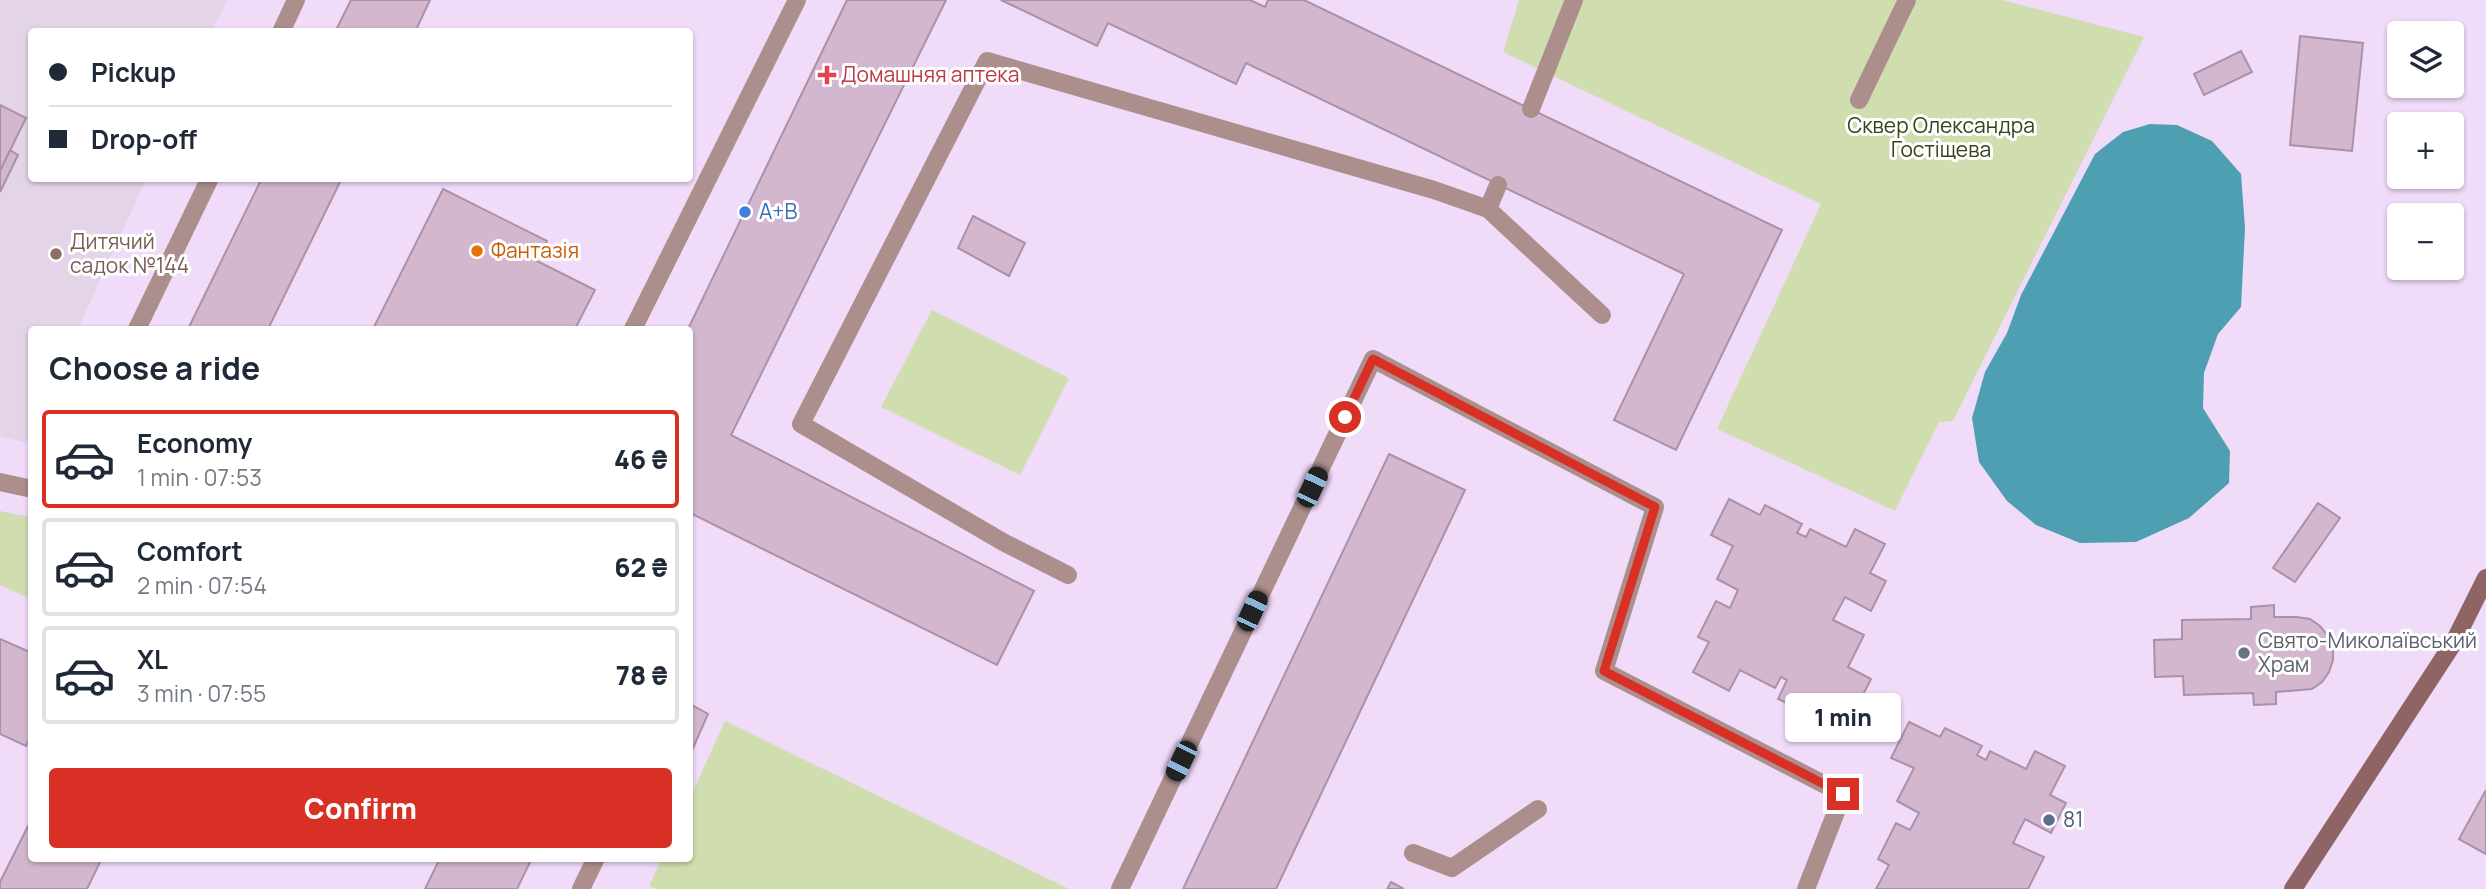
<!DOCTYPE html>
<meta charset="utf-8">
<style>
:root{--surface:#fff;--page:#f6f6f7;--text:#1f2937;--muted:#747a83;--line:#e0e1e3;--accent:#d93025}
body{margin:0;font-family:Manrope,sans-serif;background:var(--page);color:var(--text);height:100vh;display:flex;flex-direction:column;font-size:26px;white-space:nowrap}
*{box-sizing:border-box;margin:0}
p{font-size:23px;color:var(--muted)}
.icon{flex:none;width:38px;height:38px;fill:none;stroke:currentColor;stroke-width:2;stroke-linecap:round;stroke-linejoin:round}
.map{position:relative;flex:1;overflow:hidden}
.sheet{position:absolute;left:28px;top:326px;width:665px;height:536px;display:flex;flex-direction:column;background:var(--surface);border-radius:7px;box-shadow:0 2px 5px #0004}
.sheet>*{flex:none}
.top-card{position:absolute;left:28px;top:28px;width:665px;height:154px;border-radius:7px;box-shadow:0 2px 5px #0004;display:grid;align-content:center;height:154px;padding:0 21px;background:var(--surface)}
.fabs{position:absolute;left:2387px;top:21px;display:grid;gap:14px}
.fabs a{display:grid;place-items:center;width:77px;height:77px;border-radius:7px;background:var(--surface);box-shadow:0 2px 5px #0004;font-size:35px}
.end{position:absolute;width:32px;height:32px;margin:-16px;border:9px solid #d93025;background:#fff;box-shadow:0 0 0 4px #fff}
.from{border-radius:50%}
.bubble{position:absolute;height:49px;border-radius:7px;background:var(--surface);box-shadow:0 2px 5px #0004;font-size:23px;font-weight:800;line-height:49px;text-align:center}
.car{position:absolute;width:21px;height:42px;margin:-21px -10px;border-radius:9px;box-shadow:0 0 5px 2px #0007;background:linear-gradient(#222 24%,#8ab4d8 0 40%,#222 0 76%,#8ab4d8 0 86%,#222 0)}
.top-card b{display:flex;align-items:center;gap:24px;height:66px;font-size:26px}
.top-card b+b{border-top:2px solid var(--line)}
.top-card i{width:18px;height:18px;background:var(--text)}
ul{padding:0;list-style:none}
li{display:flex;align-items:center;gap:21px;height:98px;margin:0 14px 10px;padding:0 7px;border:4px solid var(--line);border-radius:7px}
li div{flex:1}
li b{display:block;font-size:26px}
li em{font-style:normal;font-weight:800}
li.selected{border-color:var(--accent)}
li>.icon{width:63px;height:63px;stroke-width:1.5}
h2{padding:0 21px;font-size:32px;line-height:84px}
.primary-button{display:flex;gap:14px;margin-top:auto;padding:14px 21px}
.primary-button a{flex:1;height:80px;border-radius:7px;background:var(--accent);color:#fff;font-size:28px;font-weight:800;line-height:80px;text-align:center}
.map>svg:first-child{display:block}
</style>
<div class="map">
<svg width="2486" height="889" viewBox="0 0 2486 889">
<rect width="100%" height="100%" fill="#f0dbf9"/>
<path fill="#e3d4e7" d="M 0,0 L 227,0 L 212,31 L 32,32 L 32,178 L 146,179 L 78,329 L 32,329 L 32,431 L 26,443 L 0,436 Z"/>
<path fill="#d0ddaf" d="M 1519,0 L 2002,0 L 2144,37 L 1953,421 L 1939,422 L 1895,511 L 1717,429 L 1821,204 L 1503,52 Z
M 932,310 L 1069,378 L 1020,475 L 881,407 Z
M 0,511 L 31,517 L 31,599 L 0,585 Z
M 725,721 L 1069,889 L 656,889 L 649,886 L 662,858 L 690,858 L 690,798 Z"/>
<path fill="#4e9fb2" d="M 2150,124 L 2177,125 L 2212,141 L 2241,174 L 2245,228 L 2241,307 L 2218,334 L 2204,373 L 2203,408 L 2230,451 L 2229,483 L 2189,518 L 2136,542 L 2080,543 L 2036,525 L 2007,501 L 1979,462 L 1972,418 L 1985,372 L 2007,333 L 2021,295 L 2095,154 L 2123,132 Z"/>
<path fill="#d3b7cf" stroke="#ab91a8" stroke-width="2" d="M 351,0 L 430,0 L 415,32 L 335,32 Z
M 847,0 L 946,0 L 731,435 L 1034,591 L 997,665 L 690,513 L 688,329 Z
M 1001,0 L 1250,0 L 1265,7 L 1268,0 L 1304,0 L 1782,230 L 1676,450 L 1614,420 L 1684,274 L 1246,63 L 1236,84 L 1108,23 L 1097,46 Z
M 2300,36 L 2363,43 L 2352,151 L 2290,145 Z
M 2241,51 L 2252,72 L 2204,95 L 2194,74 Z
M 0,105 L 26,118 L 0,171 Z
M 10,150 L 18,155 L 0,192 L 0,171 Z
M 262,178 L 342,178 L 268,329 L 188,329 Z
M 443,189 L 547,241 L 537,261 L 595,290 L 575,329 L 373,329 Z
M 973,216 L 1025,243 L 1009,276 L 958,248 Z
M 1389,454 L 1465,490 L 1276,889 L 1183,889 Z
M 1729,499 L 1760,515 L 1765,505 L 1802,524 L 1797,533 L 1806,537 L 1810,529 L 1846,547 L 1855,529 L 1885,544 L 1870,573 L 1886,581 L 1871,611 L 1845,597 L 1833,620 L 1864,635 L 1848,667 L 1871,679 L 1853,715 L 1824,701 L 1815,717 L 1778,699 L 1787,680 L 1781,677 L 1775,688 L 1740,670 L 1729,691 L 1693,672 L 1709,642 L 1698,637 L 1716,601 L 1730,608 L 1738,590 L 1717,579 L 1733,546 L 1711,535 Z
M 2318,503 L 2340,518 L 2295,582 L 2273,568 Z
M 2274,605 L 2274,617 L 2297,617 L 2310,619 L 2320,626 L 2328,636 L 2333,647 L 2333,660 L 2329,672 L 2322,682 L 2312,689 L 2276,692 L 2276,704 L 2254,705 L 2253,693 L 2184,695 L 2183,676 L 2155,677 L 2154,640 L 2182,639 L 2182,620 L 2251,619 L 2251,607 Z
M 0,639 L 32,653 L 32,734 L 26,746 L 0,734 Z
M 690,704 L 708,714 L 690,755 Z
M 1909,722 L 1940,737 L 1945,728 L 1982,746 L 1977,755 L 1986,760 L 1990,751 L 2026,769 L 2035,751 L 2065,766 L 2050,795 L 2066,803 L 2051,833 L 2025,819 L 2013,843 L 2044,857 L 2028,889 L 1876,889 L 1889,865 L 1878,859 L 1896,823 L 1910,830 L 1919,813 L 1897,801 L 1914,768 L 1891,758 Z
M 2486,790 L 2486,854 L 2459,839 Z
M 32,818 L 32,858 L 102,858 L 87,889 L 0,889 L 0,882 Z
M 440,858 L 532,858 L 517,889 L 425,889 Z
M 1391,882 L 1404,889 L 1387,889 Z"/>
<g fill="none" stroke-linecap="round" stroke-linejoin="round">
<path stroke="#ac8e8d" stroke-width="18" d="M 281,32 L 296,0
M 1859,100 L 1907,0
M 1531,109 L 1574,0
M 1488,209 L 1498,185
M 137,329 L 210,178
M 1068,575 L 1003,542 L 801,424 L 987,61 L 1434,190 L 1488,209 L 1602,315
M 1413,853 L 1452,868 L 1538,809
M 581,889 L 596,858
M 1120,889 L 1373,359 L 1655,507 L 1604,671 L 1843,794 L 1806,889"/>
<path stroke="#ac8e8d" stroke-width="18" d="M 633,329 L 797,0
M 0,482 L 32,489"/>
<path stroke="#8f6464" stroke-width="18" d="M 2293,889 L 2454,642 L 2486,578"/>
</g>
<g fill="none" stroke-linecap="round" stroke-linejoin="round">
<path stroke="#d93025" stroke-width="9" d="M 1345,417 L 1373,359 L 1655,507 L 1604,671 L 1843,794"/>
</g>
<path fill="#e0444e" stroke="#fff" stroke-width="2.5" d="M823.5 64.5h7v7h7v7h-7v7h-7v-7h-7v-7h7z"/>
<circle fill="#3f7fe0" stroke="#fff" stroke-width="2.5" cx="745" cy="212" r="7"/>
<circle fill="#e8710a" stroke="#fff" stroke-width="2.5" cx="477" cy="251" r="7"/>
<circle fill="#8d6e63" stroke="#fff" stroke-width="2.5" cx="56" cy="254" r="7"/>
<circle fill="#6b7280" stroke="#fff" stroke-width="2.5" cx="2244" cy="653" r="7"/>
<circle fill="#5c6f8a" stroke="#fff" stroke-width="2.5" cx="2049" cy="820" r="7"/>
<g text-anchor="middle" stroke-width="6" stroke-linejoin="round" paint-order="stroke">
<g font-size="21" fill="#be3a42" stroke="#fff" text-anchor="start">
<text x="841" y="82">Домашняя аптека</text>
</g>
<g font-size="21" fill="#364114" stroke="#fff">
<text x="1941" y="133">Сквер Олександра<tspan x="1941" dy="24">Гостіщева</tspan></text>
</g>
<g font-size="21" fill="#366cbe" stroke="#fff" text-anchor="start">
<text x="759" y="219">A+B</text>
</g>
<g font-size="21" fill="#785e54" stroke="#fff" text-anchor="start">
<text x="70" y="249">Дитячий<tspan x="70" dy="24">садок №144</tspan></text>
</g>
<g font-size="21" fill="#c56008" stroke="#fff" text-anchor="start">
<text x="491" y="258">Фантазія</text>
</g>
<g font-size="21" fill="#5b616d" stroke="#fff" text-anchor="start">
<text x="2258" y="648">Свято-Миколаївський<tspan x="2258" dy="24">Храм</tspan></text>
</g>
<g font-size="21" fill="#4e5e75" stroke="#fff" text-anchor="start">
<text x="2063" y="827">81</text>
</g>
</g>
</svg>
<div class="fabs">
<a><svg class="icon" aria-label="layers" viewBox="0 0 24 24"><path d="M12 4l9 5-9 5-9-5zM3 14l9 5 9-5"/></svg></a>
<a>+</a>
<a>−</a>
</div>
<i class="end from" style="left:1345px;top:417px"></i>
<i class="end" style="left:1843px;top:794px"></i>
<div class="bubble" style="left:1785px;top:693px;width:116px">1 min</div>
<i class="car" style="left:1312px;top:487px;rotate:25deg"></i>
<i class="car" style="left:1252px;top:611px;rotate:25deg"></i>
<i class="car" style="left:1181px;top:761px;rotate:206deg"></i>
<div class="top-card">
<b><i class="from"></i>Pickup</b>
<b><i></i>Drop-off</b>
</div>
<section class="sheet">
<h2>Choose a ride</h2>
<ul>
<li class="selected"><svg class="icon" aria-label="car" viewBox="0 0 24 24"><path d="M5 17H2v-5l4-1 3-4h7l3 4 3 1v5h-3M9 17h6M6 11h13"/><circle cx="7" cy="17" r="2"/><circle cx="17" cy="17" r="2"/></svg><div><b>Economy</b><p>1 min · 07:53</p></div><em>46 ₴</em></li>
<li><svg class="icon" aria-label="car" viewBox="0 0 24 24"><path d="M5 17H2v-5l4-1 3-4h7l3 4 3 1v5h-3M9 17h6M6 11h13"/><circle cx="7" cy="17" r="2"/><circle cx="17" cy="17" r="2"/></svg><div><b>Comfort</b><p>2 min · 07:54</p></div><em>62 ₴</em></li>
<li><svg class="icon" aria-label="car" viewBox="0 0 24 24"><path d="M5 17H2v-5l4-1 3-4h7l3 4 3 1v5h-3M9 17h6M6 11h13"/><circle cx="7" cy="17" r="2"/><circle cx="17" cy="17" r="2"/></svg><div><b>XL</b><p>3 min · 07:55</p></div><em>78 ₴</em></li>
</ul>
<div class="primary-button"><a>Confirm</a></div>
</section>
</div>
